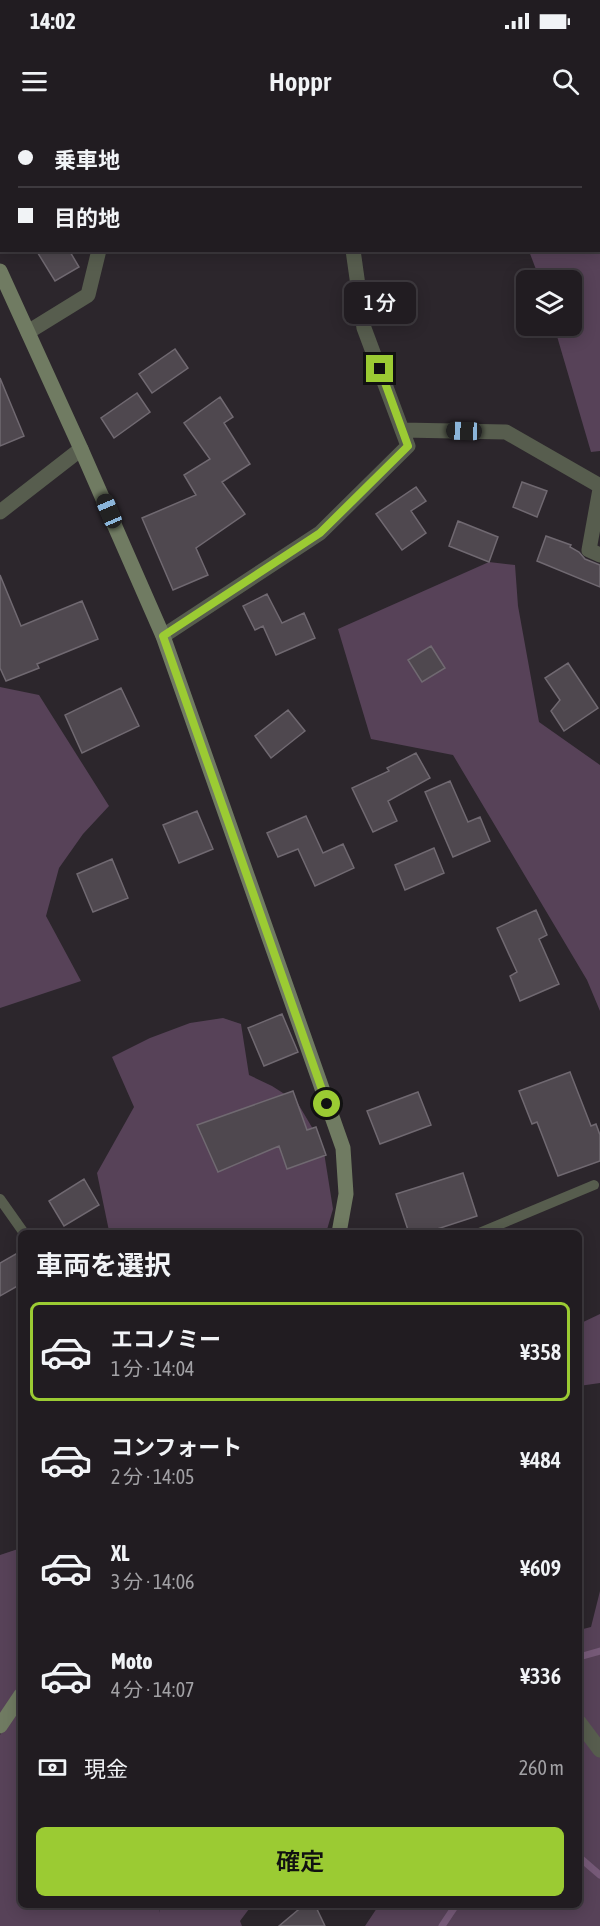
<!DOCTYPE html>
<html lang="ja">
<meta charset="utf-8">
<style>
:root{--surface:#211c21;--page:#29252a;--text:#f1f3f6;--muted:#a2a1a5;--line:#3e3a3f;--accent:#9bcb33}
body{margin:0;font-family:"Asap Condensed","Noto Sans JP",sans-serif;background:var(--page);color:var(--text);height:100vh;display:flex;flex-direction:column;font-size:22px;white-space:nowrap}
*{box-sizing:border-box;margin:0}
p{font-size:20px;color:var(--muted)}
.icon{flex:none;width:33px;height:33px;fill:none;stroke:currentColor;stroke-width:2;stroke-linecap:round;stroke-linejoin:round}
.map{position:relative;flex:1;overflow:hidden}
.details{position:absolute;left:18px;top:1110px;width:564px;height:678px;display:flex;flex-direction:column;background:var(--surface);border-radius:9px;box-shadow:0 3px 15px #0003,0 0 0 2px var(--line)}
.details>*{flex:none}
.hud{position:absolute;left:0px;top:0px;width:600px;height:132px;box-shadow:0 3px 15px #0003,0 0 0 2px var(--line);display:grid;align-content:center;height:132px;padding:0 18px;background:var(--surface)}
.tools{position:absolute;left:516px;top:150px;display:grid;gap:12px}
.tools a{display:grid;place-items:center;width:66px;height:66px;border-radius:9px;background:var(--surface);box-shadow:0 3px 15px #0003,0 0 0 2px var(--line);font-size:30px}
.end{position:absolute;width:27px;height:27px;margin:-14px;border:8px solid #9bcb33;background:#111;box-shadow:0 0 0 3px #111}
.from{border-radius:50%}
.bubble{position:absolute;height:42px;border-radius:9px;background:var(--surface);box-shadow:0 3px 15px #0003,0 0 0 2px var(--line);font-size:20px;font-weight:600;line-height:42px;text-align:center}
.car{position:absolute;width:18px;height:36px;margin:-18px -9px;border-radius:8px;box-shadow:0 0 4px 2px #0007;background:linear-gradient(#222 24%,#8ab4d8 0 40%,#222 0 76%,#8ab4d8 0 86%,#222 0)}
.hud b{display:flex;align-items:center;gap:21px;height:57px;font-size:22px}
.hud b+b{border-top:2px solid var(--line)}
.hud i{width:15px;height:15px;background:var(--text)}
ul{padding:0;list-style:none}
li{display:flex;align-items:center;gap:18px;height:99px;margin:0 12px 9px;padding:0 6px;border:3px solid transparent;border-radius:9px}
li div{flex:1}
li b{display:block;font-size:22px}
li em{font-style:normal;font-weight:600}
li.selected{border-color:var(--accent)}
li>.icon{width:54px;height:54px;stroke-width:1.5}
h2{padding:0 18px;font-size:27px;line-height:72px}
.pay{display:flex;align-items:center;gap:15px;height:66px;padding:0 18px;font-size:22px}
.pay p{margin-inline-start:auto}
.action{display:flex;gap:12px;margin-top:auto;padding:12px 18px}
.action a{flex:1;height:69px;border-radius:9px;background:var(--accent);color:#111;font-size:24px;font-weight:600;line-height:69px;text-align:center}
.status{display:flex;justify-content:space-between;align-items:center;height:42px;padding:0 30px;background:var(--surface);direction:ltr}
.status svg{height:16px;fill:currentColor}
header{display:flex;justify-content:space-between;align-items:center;height:78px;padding:0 18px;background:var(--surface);font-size:27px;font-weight:600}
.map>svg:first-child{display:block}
</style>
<div class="status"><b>14:02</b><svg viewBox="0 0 49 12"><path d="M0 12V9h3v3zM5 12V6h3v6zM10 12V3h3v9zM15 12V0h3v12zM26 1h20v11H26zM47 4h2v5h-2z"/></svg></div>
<header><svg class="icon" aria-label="menu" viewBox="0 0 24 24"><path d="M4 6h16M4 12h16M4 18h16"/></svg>Hoppr<svg class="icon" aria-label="search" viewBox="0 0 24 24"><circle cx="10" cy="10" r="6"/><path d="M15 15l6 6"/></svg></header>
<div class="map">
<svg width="600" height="1806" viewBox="0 0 600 1806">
<rect width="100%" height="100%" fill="#2c262c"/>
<path fill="#574258" d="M 294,0 L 600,0 L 600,331 L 591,332 L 554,206 L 572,206 L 572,160 L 540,160 L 529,131 L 598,130 L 598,2 Z
M 489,442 L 515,445 L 518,486 L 539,602 L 600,645 L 600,891 L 587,860 L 453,635 L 371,619 L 338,509 Z
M 0,567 L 39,575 L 109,686 L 83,714 L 59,748 L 46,796 L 81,861 L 0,888 Z
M 223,898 L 241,904 L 249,955 L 272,966 L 297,982 L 323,1026 L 333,1089 L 326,1113 L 106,1113 L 109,1111 L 97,1053 L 134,987 L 112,937 L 150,918 L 190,903 Z
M 600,1194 L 600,1263 L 579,1266 L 579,1204 Z
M 21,1428 L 21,1575 L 0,1606 L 0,1435 Z
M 600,1471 L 600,1806 L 365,1806 L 379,1785 L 579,1785 L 579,1510 L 591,1507 Z
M 21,1577 L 21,1785 L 161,1785 L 159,1793 L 162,1785 L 252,1785 L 240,1801 L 242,1806 L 0,1806 L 0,1615 Z"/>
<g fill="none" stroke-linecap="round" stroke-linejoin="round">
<path stroke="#765a78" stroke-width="7" d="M 579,1537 L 600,1531
M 579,1737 L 600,1755
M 442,1806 L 456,1785"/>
</g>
<path fill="#4f484f" stroke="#706971" stroke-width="1.5" d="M 36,130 L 69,130 L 79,147 L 55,161 Z
M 175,229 L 188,248 L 152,273 L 139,254 Z
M 0,258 L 24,316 L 0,326 Z
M 137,273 L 150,292 L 114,318 L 101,298 Z
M 220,277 L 233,297 L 224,303 L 250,344 L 222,362 L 245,394 L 196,428 L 208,455 L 173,470 L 142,398 L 196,375 L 184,355 L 210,339 L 184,303 Z
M 522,362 L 547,371 L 537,397 L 513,387 Z
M 416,367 L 426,381 L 411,391 L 426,413 L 402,430 L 376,394 Z
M 458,401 L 498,417 L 489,442 L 449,426 Z
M 546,416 L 571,425 L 570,427 L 579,432 L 585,439 L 600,445 L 600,467 L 537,441 Z
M 0,455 L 21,506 L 82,481 L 98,519 L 37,544 L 39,548 L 6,561 L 0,548 Z
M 267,474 L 282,503 L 304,493 L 315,518 L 276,535 L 263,506 L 255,510 L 243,486 Z
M 431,526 L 445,548 L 422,562 L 408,540 Z
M 568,543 L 598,588 L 564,611 L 551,591 L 560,580 L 545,558 Z
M 121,568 L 139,606 L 82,633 L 65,595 Z
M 288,590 L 305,611 L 271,638 L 255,616 Z
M 416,633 L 430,658 L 388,681 L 397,701 L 373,712 L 352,668 L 389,651 L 387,648 Z
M 450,661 L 468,702 L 480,697 L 490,721 L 453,737 L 425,672 Z
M 197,691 L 213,729 L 179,743 L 163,705 Z
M 306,696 L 323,733 L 343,724 L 354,748 L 315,766 L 298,729 L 278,737 L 267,713 Z
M 434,728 L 444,753 L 405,770 L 395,745 Z
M 112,739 L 128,778 L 93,792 L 77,754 Z
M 536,790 L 547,815 L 539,819 L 559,864 L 520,881 L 510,856 L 517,852 L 497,808 Z
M 282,894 L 298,932 L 264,946 L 248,908 Z
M 570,952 L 591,1006 L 596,1004 L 600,1015 L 600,1041 L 558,1056 L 537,1002 L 532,1004 L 519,971 Z
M 293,971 L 307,1010 L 316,1007 L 326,1035 L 287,1049 L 279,1026 L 218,1052 L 197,1005 Z
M 418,972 L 431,1005 L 380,1024 L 367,991 Z
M 463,1053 L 477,1096 L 425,1113 L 409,1113 L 396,1074 Z
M 84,1059 L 99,1085 L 64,1106 L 49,1081 Z
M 21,1131 L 21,1164 L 0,1176 L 0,1143 Z
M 304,1785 L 315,1785 L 325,1806 L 279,1806 Z"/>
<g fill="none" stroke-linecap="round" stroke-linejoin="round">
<path stroke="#575d4e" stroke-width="10" d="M 0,1079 L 24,1113
M 479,1113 L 594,1065"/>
<path stroke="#575d4e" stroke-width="15" d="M 336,0 L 337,2
M 28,212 L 88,175 L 99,130
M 402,310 L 506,312 L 600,366
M 600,369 L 589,430 L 600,435
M 0,392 L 81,329
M 163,516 L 320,413 L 408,326 L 364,208 L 353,130
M 579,1602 L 600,1630"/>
<path stroke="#707b62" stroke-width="15" d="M 0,151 L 81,329 L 163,516 L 343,1028 L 346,1074 L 339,1113
M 0,1606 L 21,1575"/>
</g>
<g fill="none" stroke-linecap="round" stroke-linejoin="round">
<path stroke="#9bcb33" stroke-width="8" d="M 327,984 L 163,516 L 320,413 L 408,326 L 380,249"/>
</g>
</svg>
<div class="tools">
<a><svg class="icon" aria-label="layers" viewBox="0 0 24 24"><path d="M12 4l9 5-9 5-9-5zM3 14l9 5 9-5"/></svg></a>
</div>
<i class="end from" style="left:327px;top:984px"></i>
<i class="end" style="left:380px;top:249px"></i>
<div class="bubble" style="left:344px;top:162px;width:72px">1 分</div>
<i class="car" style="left:464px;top:311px;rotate:272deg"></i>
<i class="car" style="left:109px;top:391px;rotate:337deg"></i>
<div class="hud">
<b><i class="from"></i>乗車地</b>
<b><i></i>目的地</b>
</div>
<section class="details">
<h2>車両を選択</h2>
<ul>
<li class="selected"><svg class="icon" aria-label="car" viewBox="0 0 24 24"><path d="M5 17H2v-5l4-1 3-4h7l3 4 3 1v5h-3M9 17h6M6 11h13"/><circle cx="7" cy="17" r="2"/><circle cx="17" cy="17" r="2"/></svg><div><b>エコノミー</b><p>1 分 · 14:04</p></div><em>¥358</em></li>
<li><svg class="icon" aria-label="car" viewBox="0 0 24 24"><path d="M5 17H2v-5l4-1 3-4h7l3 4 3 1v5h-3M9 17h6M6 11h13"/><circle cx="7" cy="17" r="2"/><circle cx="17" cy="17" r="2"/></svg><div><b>コンフォート</b><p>2 分 · 14:05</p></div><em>¥484</em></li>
<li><svg class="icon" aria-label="car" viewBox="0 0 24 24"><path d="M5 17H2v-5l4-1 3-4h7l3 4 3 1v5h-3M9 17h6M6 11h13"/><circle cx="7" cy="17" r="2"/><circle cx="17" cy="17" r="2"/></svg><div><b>XL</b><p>3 分 · 14:06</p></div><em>¥609</em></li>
<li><svg class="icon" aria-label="car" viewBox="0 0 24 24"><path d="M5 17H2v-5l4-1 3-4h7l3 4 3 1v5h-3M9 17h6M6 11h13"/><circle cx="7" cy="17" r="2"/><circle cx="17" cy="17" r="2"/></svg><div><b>Moto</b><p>4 分 · 14:07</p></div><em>¥336</em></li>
</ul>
<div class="pay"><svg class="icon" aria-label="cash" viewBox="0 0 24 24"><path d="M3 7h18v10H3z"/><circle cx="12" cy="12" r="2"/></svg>現金<p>260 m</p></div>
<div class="action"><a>確定</a></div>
</section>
</div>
